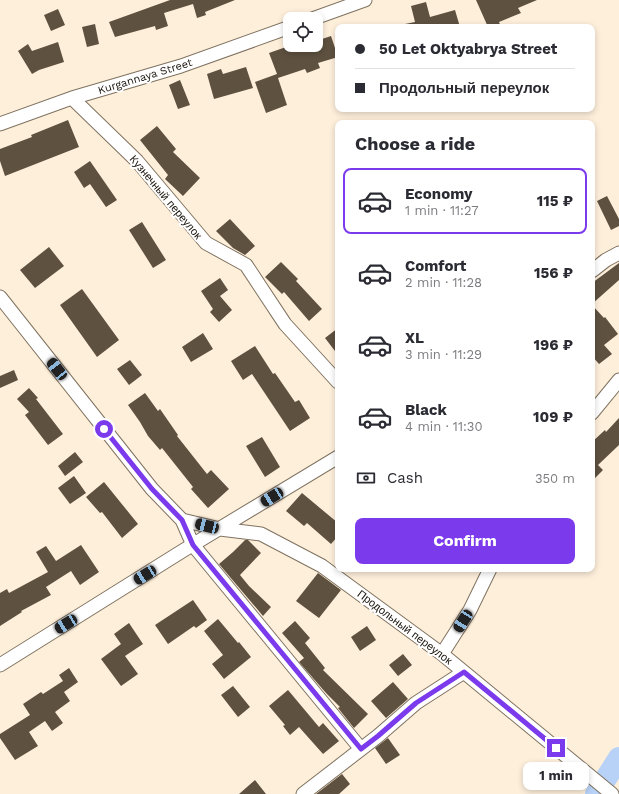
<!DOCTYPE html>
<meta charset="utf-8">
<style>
:root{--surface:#fff;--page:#f2f2f3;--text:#2b2b33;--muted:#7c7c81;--line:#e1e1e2;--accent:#7c3aed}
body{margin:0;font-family:"Work Sans",sans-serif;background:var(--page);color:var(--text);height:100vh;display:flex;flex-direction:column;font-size:15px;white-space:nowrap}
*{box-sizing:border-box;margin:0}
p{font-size:13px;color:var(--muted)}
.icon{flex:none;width:22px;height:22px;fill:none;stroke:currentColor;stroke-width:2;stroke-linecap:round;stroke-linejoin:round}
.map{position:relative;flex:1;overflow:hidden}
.side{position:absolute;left:335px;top:120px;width:260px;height:452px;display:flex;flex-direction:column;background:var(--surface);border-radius:8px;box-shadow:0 2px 6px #0003}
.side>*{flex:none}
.banner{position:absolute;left:335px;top:24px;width:260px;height:88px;border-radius:8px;box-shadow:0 2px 6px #0003;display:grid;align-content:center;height:88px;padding:0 20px;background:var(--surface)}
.fabs{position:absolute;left:283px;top:12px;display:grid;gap:8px}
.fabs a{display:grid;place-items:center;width:40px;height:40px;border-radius:8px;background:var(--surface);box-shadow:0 2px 6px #0003;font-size:20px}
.end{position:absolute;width:18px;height:18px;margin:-9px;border:5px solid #7c3aed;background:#fff;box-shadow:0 0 0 2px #fff}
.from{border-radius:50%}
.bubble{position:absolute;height:28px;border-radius:8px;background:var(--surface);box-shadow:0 2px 6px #0003;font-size:13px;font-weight:700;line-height:28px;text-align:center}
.car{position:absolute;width:12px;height:24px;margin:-12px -6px;border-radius:5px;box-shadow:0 0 3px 1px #0007;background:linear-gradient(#222 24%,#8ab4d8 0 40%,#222 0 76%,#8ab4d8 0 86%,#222 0)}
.banner b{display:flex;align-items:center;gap:14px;height:38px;font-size:15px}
.banner b+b{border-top:1px solid var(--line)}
.banner i{width:10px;height:10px;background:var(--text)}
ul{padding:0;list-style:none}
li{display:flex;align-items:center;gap:12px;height:66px;margin:0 8px 6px;padding:0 12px;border:2px solid transparent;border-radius:8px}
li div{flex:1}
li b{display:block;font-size:15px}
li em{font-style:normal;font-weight:700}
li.selected{border-color:var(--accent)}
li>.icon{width:36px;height:36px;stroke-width:1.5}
h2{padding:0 20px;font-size:18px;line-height:48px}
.pay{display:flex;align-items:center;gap:10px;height:44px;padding:0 20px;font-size:15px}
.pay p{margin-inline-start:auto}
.cta{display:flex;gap:8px;margin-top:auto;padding:8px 20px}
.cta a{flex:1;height:46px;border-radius:8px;background:var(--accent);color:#fff;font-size:16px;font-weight:700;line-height:46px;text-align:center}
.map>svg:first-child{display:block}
</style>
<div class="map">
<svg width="619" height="794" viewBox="0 0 619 794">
<rect width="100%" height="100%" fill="#feefdb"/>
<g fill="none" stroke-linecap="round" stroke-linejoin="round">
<path stroke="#b7d2f6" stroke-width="22" d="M 596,794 L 619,758"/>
</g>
<path fill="#5e5140" d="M 170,0 L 235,0 L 205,12 L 206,15 L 197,18 L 193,4 L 164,13 L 168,26 L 156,30 L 155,26 L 115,37 L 109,22 Z
M 476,0 L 537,0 L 518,8 L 521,13 L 499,22 L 501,27 L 488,27 Z
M 426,2 L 430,17 L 455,10 L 460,27 L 406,27 L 405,24 L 415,22 L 411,6 Z
M 58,9 L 65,25 L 51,31 L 44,15 Z
M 95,24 L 99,44 L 87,47 L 82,27 Z
M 331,36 L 338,57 L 318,63 L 320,68 L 307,73 L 305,69 L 278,78 L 287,105 L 266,113 L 255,82 L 277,74 L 269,53 L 286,47 L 287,50 L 300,45 L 316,45 L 316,41 Z
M 58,42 L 64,62 L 39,70 L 32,74 L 18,51 L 28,44 L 32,51 Z
M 246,67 L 253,88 L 214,99 L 207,74 L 221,69 L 223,74 Z
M 180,80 L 190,105 L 178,109 L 169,85 Z
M 68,120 L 79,147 L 5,176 L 0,161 L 0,149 L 32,137 L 31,135 Z
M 157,126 L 176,149 L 173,152 L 200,178 L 183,196 L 165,179 L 168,175 L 140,140 Z
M 90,161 L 117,200 L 106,207 L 90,184 L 84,188 L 74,172 Z
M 607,196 L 619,219 L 619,226 L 611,230 L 597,201 Z
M 230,219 L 255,246 L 245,255 L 233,248 L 216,231 Z
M 142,222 L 166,260 L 153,268 L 129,230 Z
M 49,247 L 64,266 L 35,288 L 20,270 Z
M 281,262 L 298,279 L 296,281 L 322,309 L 309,321 L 284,292 L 282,294 L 265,277 Z
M 619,263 L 619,280 L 592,304 L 592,283 Z
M 220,278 L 228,290 L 220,296 L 232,310 L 219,322 L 210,312 L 213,309 L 201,291 Z
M 82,289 L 119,340 L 97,357 L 60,305 Z
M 592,305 L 604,318 L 605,317 L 618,334 L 604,345 L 612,354 L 599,364 L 592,356 Z
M 338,328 L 338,355 L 325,338 Z
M 203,333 L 213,349 L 191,362 L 182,347 Z
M 255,346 L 273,374 L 275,373 L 295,402 L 299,400 L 310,418 L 290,431 L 252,374 L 243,380 L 231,361 Z
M 130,360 L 142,375 L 129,385 L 117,369 Z
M 14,370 L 18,380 L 0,388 L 0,376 Z
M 29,388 L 38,398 L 36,399 L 63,434 L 48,445 L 25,415 L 29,412 L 17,399 Z
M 145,393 L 158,411 L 160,409 L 178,435 L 177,436 L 207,474 L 211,470 L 229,489 L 208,508 L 191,489 L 193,487 L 162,448 L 160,450 L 148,436 L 140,422 L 128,405 Z
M 619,418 L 619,445 L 598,465 L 603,470 L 592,481 L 592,442 L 605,430 L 606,432 Z
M 262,437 L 280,467 L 265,477 L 246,446 Z
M 75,452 L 83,462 L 65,476 L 58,466 Z
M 74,476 L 86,493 L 70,504 L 58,488 Z
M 104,482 L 138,524 L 122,538 L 102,512 L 100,513 L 86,497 Z
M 302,493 L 338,523 L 338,536 L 331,544 L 307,523 L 304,526 L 286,511 Z
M 245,540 L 248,540 L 261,553 L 240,575 L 249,586 L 271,607 L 263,616 L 219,564 L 233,552 Z
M 81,545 L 99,572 L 80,585 L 71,571 L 46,587 L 51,595 L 21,611 L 22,612 L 0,626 L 0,593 L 7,589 L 9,593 L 48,572 L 36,552 L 46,546 L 56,561 Z
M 318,573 L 341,590 L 319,618 L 296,601 Z
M 193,600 L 207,620 L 196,628 L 194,626 L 168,644 L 155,625 Z
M 218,619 L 238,643 L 239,642 L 251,657 L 224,679 L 212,664 L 223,655 L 204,631 Z
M 295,621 L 310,638 L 305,643 L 325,668 L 323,670 L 368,714 L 354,728 L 338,708 L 340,707 L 326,693 L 299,662 L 304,658 L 282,633 Z
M 129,623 L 143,644 L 125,656 L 138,674 L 121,686 L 101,659 L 121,644 L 114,634 Z
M 367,626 L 376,640 L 360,651 L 351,637 Z
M 403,654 L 412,665 L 398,676 L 389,665 Z
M 69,668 L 78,682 L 64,692 L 70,701 L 55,712 L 63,723 L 52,731 L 45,721 L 29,732 L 38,746 L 15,760 L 0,738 L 0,734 L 30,715 L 23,704 L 41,692 L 43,694 L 63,681 L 59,675 Z
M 393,682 L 408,699 L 386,718 L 371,701 Z
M 233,686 L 250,707 L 238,717 L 221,695 Z
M 288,690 L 319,727 L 323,723 L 339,741 L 323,754 L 299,727 L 290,735 L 283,726 L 285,725 L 269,706 Z
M 388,738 L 400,755 L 386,764 L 375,748 Z
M 342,774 L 350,784 L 339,794 L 316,794 Z
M 255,780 L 266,794 L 239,794 Z"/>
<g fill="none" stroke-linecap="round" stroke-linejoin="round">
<g stroke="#7f7260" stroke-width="15">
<path id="minor" d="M 312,19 L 365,0
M 72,98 L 137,161 L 206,243 L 246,265 L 285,324 L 338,382
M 0,124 L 72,98 L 181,66 L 290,27
M 592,271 L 606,260 L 619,253
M 0,297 L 152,489 L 182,520 L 220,529 L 261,534 L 322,566 L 442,654 L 612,794
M 592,413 L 619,380
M 182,520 L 193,545 L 361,749
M 442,654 L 470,610 L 490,569
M 0,665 L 184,550 L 338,457
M 303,794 L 378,736 L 416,703 L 464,672"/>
</g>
<use href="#minor" stroke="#fff" stroke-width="13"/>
</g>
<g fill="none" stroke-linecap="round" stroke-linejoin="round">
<path stroke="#7c3aed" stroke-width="5" d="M 104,429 L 152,489 L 182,520 L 193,545 L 361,749 L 378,736 L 416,703 L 464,672 L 556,748"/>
</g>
<g text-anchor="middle" stroke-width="4" stroke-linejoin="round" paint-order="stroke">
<g font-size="11" fill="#18130c" stroke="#fff">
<text transform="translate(145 76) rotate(-17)" y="4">Kurgannaya Street</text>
<text transform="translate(166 197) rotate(50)" y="4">Кузнечный переулок</text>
<text transform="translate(405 627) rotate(37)" y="4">Продольный переулок</text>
</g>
</g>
</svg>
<div class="fabs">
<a><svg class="icon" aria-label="locate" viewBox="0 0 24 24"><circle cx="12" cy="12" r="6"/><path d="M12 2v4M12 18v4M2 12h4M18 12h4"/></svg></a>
</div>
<i class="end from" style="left:104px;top:429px"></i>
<i class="end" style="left:556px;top:748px"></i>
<div class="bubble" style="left:523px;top:762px;width:66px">1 min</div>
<i class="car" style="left:57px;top:369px;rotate:322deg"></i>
<i class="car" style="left:272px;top:497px;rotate:239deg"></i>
<i class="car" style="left:207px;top:526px;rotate:284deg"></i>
<i class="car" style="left:145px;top:575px;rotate:238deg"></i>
<i class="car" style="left:463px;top:621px;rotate:213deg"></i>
<i class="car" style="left:66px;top:624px;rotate:238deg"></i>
<div class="banner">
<b><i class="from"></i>50 Let Oktyabrya Street</b>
<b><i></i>Продольный переулок</b>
</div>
<section class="side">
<h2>Choose a ride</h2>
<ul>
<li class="selected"><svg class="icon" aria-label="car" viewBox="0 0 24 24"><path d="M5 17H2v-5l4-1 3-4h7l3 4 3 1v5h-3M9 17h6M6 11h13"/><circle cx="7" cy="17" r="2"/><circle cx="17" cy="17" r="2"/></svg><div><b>Economy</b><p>1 min · 11:27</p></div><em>115 ₽</em></li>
<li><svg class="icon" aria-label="car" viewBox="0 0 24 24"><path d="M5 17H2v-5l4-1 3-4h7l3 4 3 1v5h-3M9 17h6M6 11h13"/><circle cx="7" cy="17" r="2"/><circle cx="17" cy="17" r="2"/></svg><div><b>Comfort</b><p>2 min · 11:28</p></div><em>156 ₽</em></li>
<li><svg class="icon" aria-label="car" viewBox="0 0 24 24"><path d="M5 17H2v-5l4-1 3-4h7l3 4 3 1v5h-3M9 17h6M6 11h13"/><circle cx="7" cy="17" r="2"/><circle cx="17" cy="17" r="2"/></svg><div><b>XL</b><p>3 min · 11:29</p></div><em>196 ₽</em></li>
<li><svg class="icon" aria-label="car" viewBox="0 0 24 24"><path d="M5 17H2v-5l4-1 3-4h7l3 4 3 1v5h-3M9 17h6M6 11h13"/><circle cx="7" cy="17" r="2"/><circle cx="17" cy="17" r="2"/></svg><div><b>Black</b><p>4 min · 11:30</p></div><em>109 ₽</em></li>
</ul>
<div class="pay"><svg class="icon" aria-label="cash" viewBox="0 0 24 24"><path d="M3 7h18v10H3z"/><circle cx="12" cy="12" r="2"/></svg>Cash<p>350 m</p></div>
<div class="cta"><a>Confirm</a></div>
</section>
</div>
